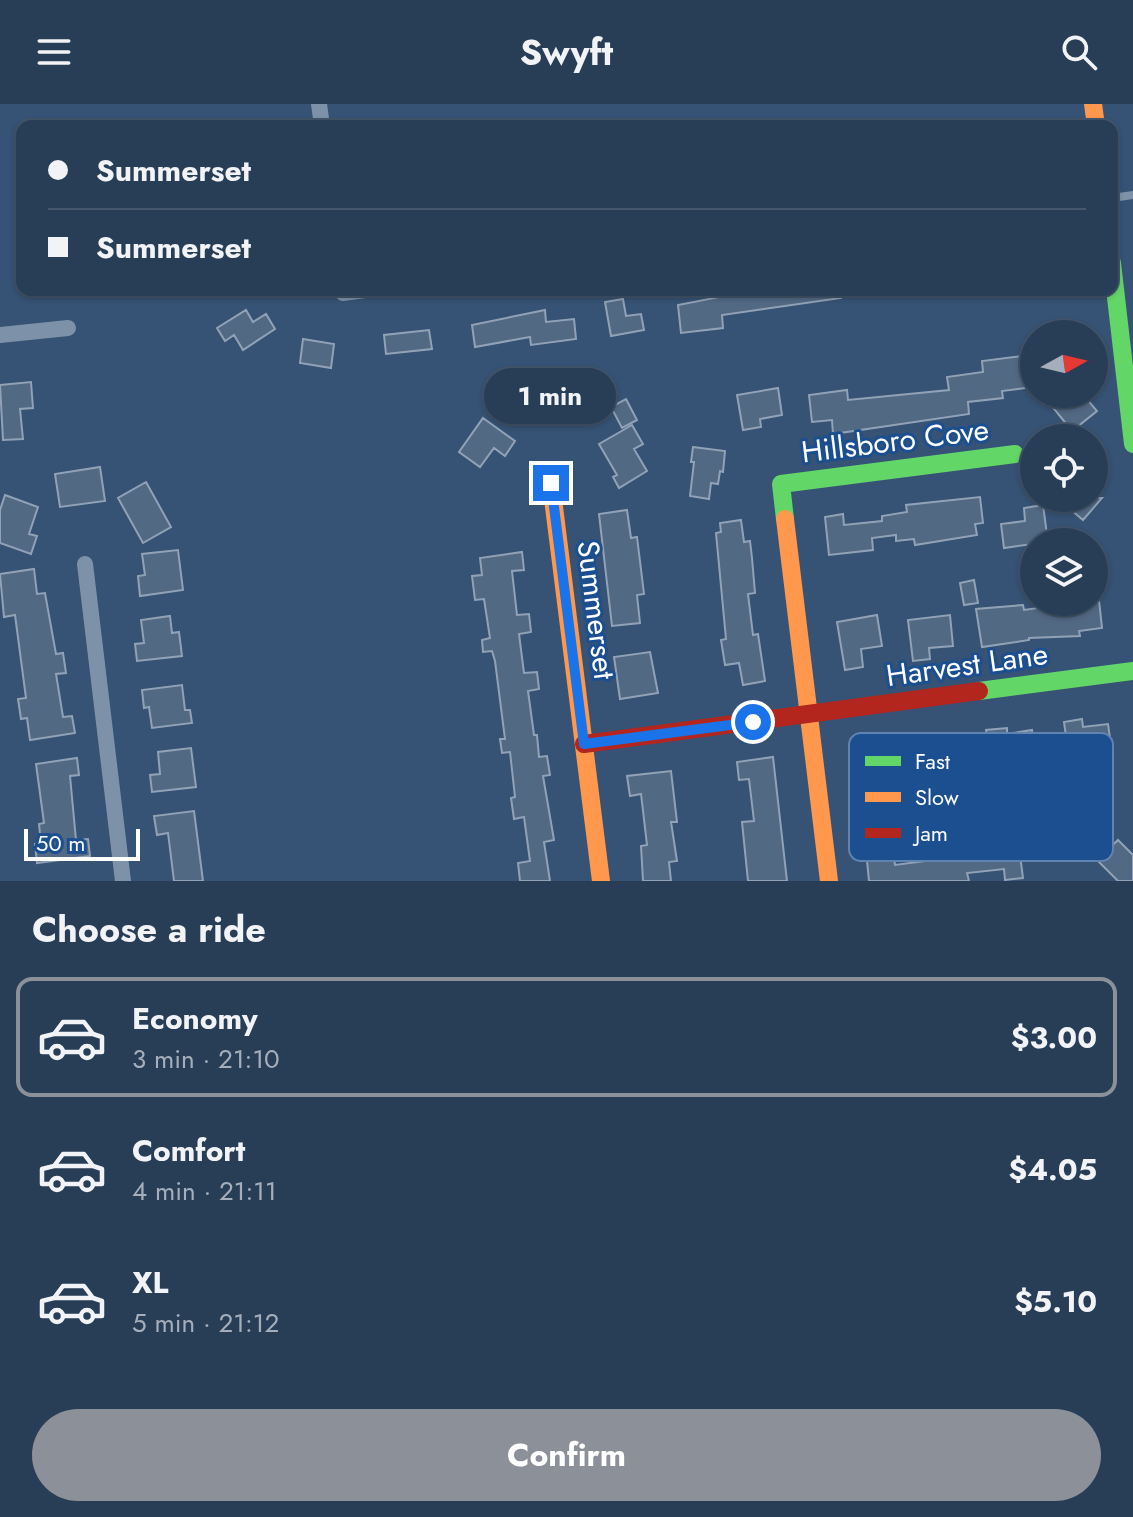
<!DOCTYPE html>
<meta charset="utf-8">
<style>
:root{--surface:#283e57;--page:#30455d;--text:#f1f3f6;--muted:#a5aeba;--line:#44576d;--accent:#8c9099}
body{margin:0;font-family:Jost,sans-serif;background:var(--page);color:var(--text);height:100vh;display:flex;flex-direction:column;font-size:30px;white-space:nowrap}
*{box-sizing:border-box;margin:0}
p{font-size:26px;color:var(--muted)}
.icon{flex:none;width:44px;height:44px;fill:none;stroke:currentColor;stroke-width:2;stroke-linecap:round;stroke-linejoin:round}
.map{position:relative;height:777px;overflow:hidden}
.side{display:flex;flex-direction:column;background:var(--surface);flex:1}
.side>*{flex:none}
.top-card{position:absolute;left:16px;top:16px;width:1102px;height:176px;border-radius:16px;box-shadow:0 2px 6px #0004,0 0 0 2px var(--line);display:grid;align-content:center;height:176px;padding:0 32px;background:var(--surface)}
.needle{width:52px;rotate:82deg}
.controls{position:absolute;left:1020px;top:216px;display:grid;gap:16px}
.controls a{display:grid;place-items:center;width:88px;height:88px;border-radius:50%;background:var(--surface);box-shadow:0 2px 6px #0004,0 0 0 2px var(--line);font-size:40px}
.scale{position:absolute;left:24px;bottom:20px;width:116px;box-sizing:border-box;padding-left:8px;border:4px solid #fff;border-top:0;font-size:22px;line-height:28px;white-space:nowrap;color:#fff;-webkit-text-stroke:6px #1b4f8f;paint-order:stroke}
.end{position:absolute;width:36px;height:36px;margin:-18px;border:10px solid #1a73e8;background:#fff;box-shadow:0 0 0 4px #fff}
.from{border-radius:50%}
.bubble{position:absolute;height:56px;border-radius:28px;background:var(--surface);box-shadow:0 2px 6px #0004,0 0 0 2px var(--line);font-size:26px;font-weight:700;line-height:56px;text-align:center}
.top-card b{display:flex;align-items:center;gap:28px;height:76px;font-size:30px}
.top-card b+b{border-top:2px solid var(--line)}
.top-card i{width:20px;height:20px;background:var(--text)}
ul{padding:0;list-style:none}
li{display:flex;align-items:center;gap:24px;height:120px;margin:0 16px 12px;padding:0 16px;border:4px solid transparent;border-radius:16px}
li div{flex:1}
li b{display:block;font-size:30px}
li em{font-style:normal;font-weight:700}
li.on{border-color:var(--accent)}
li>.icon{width:72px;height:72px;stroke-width:1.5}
h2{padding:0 32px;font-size:36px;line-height:96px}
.button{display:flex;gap:16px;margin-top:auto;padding:16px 32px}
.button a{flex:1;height:92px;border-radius:48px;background:var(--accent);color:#fff;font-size:32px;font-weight:700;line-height:92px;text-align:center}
header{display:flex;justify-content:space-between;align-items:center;height:104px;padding:0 32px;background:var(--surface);font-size:36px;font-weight:700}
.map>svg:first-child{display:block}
</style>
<header><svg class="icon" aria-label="menu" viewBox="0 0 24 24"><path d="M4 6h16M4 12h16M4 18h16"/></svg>Swyft<svg class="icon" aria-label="search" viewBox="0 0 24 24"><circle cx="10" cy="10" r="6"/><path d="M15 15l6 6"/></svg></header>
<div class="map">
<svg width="1133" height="777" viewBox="0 0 1133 777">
<rect width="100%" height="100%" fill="#365274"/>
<path fill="#526984" stroke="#92a2b6" stroke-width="2" d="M 734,186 L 840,186 L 841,194 L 722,211 L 723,224 L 681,229 L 678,201 L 735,190 Z
M 623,195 L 626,212 L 641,210 L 644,226 L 611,232 L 605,198 Z
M 246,206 L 253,218 L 266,210 L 275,225 L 243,246 L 234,231 L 225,237 L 217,224 Z
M 545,206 L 546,218 L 574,215 L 576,235 L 531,241 L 530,233 L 475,243 L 472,221 Z
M 429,226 L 432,245 L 386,250 L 384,231 Z
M 303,235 L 334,240 L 331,264 L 300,259 Z
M 1022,252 L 1026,284 L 1002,287 L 1003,294 L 968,298 L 969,310 L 833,330 L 832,316 L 812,318 L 809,291 L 847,286 L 848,296 L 949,286 L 947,273 L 983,268 L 982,257 Z
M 31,278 L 33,304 L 20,305 L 23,335 L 3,336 L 0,281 Z
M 778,284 L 782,311 L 760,315 L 761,323 L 743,326 L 737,291 Z
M 1042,290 L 1077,290 L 1082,297 L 1086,294 L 1097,307 L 1072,327 Z
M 626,295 L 637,316 L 622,324 L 611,303 Z
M 483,314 L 515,337 L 505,352 L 494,344 L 480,363 L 459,348 Z
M 632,321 L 643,340 L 634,345 L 647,367 L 619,384 L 613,373 L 617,371 L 599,340 Z
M 693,343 L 725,347 L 723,368 L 720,367 L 718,380 L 711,379 L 709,395 L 690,392 L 694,358 L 691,358 Z
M 100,363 L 105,397 L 60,403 L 55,370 Z
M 146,378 L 171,423 L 143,439 L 118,394 Z
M 5,391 L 38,403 L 29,430 L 37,432 L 31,450 L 0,439 L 0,406 Z
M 980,393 L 983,419 L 975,420 L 977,431 L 915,441 L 914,435 L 896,437 L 896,431 L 872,434 L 873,446 L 829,451 L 825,413 L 843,410 L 844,421 L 882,417 L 882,412 L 907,408 L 906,401 Z
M 1057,394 L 1102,394 L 1083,416 Z
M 1043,401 L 1048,438 L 1004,444 L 1001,420 L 1025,417 L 1024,404 Z
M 627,406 L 631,434 L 637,433 L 644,490 L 637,491 L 640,519 L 612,522 L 599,410 Z
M 741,416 L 744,438 L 750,437 L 752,454 L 755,489 L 748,490 L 753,531 L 758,530 L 765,577 L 743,581 L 739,559 L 725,561 L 721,536 L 726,535 L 716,429 L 721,428 L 720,419 Z
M 178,446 L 183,486 L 140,492 L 138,472 L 145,471 L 142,450 Z
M 522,448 L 524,466 L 512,467 L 517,511 L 529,510 L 531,528 L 519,530 L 524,569 L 537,568 L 539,585 L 528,587 L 534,631 L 537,631 L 539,653 L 547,652 L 550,671 L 543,672 L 554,736 L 544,738 L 550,777 L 520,777 L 518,759 L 530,757 L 524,713 L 514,715 L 511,694 L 515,693 L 510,648 L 502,649 L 500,635 L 505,635 L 495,557 L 492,547 L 483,548 L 482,536 L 490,534 L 484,495 L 475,496 L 472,472 L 482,471 L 480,454 Z
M 34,465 L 37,490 L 45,489 L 56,550 L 63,549 L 66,569 L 56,570 L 63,613 L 72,612 L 75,629 L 30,636 L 27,614 L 21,615 L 18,595 L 26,594 L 15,511 L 4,513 L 0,470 Z
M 974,476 L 978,499 L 964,501 L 960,479 Z
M 1099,496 L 1102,524 L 1079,527 L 1080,532 L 1029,534 L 1029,536 L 982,543 L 976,505 L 1023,501 L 1024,506 Z
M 877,511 L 882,542 L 861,545 L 863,563 L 845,566 L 837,518 Z
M 950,511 L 953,542 L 929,544 L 930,555 L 913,557 L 908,516 Z
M 170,512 L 172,529 L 179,528 L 182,552 L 137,557 L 135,540 L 144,539 L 141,516 Z
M 650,548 L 658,589 L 620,595 L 614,553 Z
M 182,581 L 185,606 L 190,606 L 192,619 L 152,624 L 149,603 L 144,604 L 142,586 Z
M 1082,615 L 1083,623 L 1108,620 L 1112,648 L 1089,651 L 1090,660 L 1070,662 L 1064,618 Z
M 1007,624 L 1007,630 L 1032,626 L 1036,658 L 944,670 L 945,674 L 931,676 L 926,635 L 943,633 L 944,639 L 987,634 L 986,626 Z
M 191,644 L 196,683 L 152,688 L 150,671 L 160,670 L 158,648 Z
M 773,653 L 787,777 L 748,777 L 742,718 L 754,717 L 749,675 L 739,676 L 737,658 Z
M 77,654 L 79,671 L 70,672 L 76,736 L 88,735 L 90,752 L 37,759 L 35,740 L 41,740 L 39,720 L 44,719 L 36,660 Z
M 671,667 L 677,718 L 671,718 L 677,757 L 669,758 L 671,777 L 643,777 L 641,742 L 647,741 L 641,690 L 630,692 L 627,672 Z
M 194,707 L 203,777 L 174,777 L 168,729 L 157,731 L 154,712 Z
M 1018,735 L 1023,774 L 1005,776 L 1004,765 L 967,769 L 969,777 L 869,777 L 867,757 L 894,754 L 895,761 L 926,757 L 925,752 Z
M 1118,736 L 1133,751 L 1133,777 L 1118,777 L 1097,756 Z"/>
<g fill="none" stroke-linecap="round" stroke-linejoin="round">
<path stroke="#7d92a8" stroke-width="8" d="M 1112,94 L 1133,91"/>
<path stroke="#7d92a8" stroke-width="16" d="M 319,0 L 322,22
M 342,186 L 343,189 L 365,186
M 0,231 L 68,224
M 85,460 L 123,777"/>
<path stroke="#63d668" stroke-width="18" d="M 1112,159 L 1133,340
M 785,415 L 781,380 L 1015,350
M 979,587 L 1133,567"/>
<path stroke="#ff974d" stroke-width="18" d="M 1093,0 L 1096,22
M 551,379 L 601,777
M 785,415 L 829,777"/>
<path stroke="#b3261e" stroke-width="18" d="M 584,640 L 979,587"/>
</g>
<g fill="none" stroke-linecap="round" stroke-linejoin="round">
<path stroke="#1a73e8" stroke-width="10" d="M 551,379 L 584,640 L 753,618"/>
</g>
<g text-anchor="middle" stroke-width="6" stroke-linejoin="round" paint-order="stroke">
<g font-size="30" fill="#fff" stroke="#1b4f8f">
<text transform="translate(895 337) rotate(-7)" y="10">Hillsboro Cove</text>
<text transform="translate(596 506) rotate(83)" y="10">Summerset</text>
<text transform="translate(967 561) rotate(-8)" y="10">Harvest Lane</text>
</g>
</g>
<rect x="849" y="629" width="264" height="128" rx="12" fill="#1b4f8f" stroke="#5f84b1" stroke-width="2"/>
<rect x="865" y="652" width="36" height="10" fill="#63d668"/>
<rect x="865" y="688" width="36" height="10" fill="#ff974d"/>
<rect x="865" y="724" width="36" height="10" fill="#b3261e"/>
<g font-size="22" fill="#fff">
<text x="915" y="665">Fast</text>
<text x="915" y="701">Slow</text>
<text x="915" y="737">Jam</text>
</g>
</svg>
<div class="controls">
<a><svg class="needle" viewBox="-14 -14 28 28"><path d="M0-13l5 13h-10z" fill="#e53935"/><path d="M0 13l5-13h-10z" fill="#a5aeba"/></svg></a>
<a><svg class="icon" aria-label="locate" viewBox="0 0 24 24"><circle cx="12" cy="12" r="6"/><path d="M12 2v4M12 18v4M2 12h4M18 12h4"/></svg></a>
<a><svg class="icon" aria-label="layers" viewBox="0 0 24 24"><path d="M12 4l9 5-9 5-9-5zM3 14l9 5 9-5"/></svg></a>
</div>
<div class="scale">50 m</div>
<i class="end from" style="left:753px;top:618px"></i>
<i class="end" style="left:551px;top:379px"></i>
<div class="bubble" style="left:484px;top:264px;width:132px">1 min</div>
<div class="top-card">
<b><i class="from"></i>Summerset</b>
<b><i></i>Summerset</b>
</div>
</div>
<section class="side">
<h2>Choose a ride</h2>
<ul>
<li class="on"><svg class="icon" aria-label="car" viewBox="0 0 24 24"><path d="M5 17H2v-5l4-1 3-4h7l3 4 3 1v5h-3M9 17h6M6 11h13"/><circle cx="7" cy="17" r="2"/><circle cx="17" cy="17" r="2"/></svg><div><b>Economy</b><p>3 min · 21:10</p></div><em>$3.00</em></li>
<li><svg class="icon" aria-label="car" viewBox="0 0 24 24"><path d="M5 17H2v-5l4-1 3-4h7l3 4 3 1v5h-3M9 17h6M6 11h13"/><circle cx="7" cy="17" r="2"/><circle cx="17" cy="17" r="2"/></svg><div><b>Comfort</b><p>4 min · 21:11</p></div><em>$4.05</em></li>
<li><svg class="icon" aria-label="car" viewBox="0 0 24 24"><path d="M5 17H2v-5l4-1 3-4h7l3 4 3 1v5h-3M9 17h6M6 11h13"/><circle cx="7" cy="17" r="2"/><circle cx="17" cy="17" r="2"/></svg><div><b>XL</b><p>5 min · 21:12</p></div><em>$5.10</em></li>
</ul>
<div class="button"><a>Confirm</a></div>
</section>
